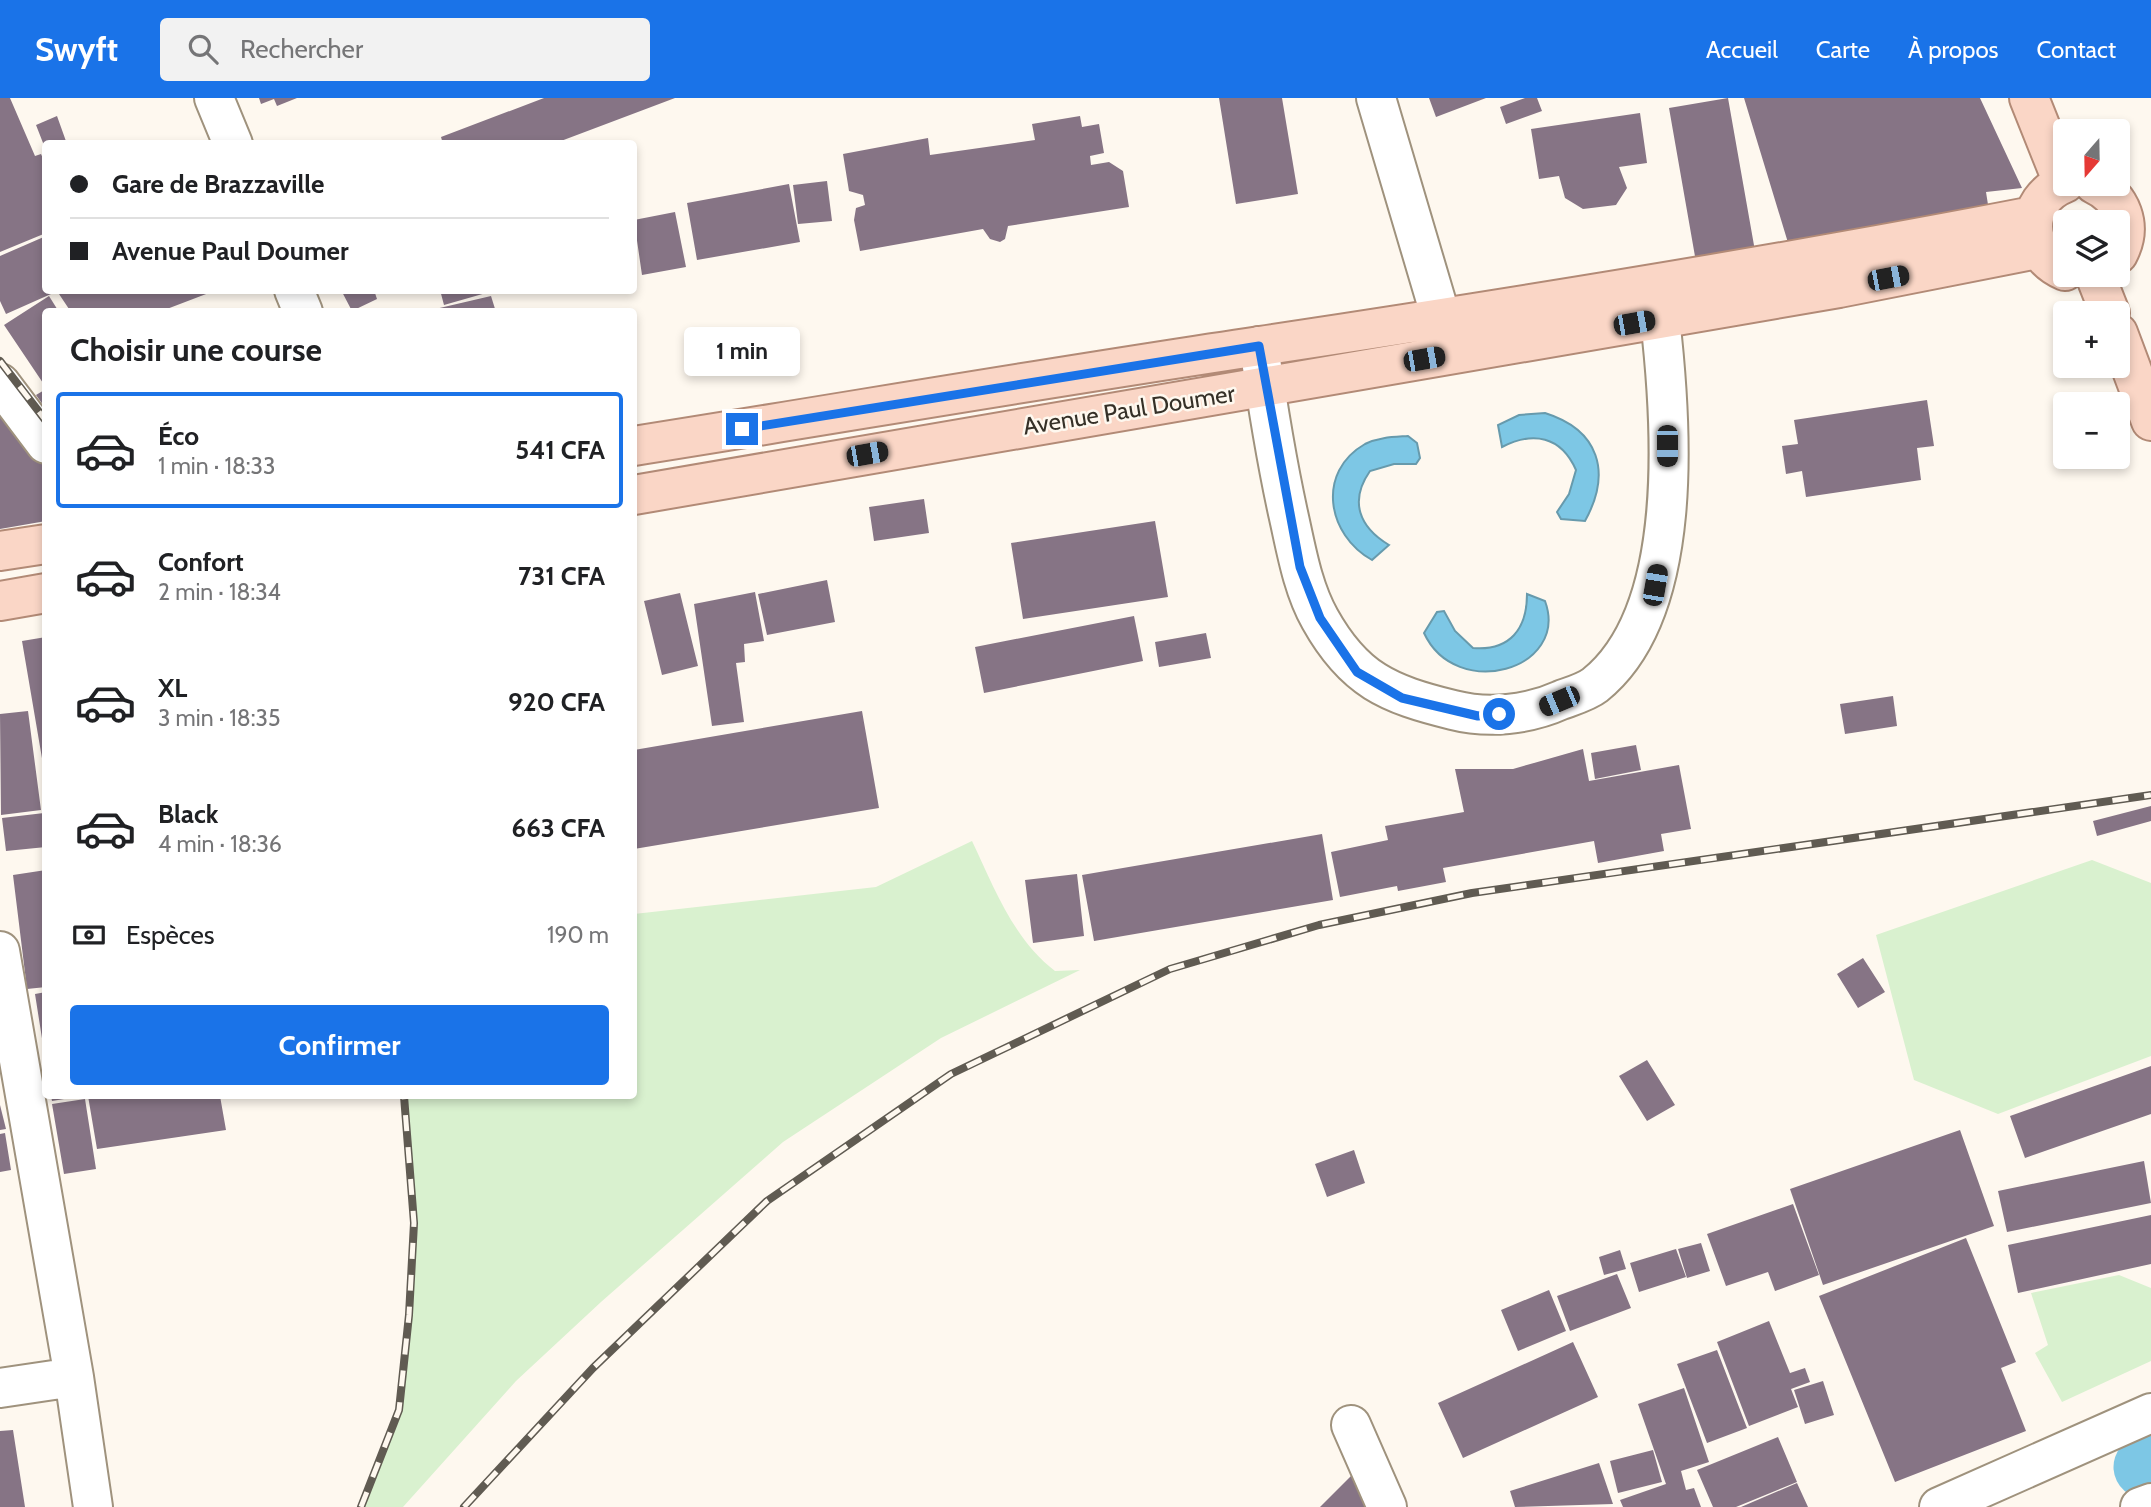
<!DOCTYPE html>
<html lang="fr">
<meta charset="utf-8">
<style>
:root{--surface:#fff;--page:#f2f2f2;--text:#202124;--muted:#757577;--line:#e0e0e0;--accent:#1a73e8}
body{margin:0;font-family:Cabin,sans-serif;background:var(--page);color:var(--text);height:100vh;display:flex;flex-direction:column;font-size:26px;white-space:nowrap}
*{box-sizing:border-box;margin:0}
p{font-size:23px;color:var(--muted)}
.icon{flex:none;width:38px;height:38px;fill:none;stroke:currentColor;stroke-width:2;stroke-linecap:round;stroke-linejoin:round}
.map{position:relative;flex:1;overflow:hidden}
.drawer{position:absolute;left:42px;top:210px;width:595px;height:791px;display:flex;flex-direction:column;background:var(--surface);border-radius:7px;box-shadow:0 4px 10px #0003}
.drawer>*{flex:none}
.banner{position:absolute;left:42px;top:42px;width:595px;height:154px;border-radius:7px;box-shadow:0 4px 10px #0003;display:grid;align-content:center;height:154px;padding:0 28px;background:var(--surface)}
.needle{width:46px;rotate:200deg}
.controls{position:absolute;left:2053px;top:21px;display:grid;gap:14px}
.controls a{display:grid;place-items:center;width:77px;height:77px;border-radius:7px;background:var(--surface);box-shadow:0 4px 10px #0003;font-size:35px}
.end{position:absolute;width:32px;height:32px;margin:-16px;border:9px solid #1a73e8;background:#fff;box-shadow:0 0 0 4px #fff}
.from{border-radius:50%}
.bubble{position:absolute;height:49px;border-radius:7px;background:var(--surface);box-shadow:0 4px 10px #0003;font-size:23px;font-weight:700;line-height:49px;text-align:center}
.car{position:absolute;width:21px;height:42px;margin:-21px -10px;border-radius:9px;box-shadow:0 0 5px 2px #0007;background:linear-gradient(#222 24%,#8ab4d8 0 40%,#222 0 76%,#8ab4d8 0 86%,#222 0)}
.banner b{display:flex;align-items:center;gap:24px;height:66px;font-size:26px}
.banner b+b{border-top:2px solid var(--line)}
.banner i{width:18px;height:18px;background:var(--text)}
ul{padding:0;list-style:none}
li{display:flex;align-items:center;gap:21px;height:116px;margin:0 14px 10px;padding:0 14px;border:4px solid transparent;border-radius:7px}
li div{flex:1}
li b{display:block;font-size:26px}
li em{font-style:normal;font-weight:700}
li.active{border-color:var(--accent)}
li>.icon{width:63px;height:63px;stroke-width:1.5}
h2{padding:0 28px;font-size:32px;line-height:84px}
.pay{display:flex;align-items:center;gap:18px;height:77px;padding:0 28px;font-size:26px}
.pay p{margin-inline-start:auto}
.action{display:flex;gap:14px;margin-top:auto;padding:14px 28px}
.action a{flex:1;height:80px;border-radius:7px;background:var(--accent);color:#fff;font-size:28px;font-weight:700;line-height:80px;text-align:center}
header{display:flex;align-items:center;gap:42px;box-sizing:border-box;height:98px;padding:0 35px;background:var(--accent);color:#fff}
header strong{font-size:33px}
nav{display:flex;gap:38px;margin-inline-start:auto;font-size:24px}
.search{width:490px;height:63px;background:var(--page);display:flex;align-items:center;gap:18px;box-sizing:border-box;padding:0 24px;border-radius:7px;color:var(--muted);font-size:26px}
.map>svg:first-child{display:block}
</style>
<header>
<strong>Swyft</strong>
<div class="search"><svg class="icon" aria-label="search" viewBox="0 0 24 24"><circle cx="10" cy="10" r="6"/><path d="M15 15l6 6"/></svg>Rechercher</div>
<nav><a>Accueil</a><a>Carte</a><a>À propos</a><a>Contact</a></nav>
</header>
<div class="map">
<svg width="2151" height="1409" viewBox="0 0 2151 1409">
<rect width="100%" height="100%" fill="#fef8ef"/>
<path fill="#d9f1cf" d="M 972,743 C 994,789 1013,841 1055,873 L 1080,872 L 941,940 L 783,1044 L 601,1204 L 516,1283 L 403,1409 L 361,1409 L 399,1312 L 414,1125 L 404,998 L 634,998 L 634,816 L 876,789 Z
M 2092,762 L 2151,785 L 2151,958 L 1998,1016 L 1914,982 L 1876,837 Z
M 2119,1177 L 2151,1190 L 2151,1263 L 2062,1304 L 2035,1255 L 2048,1247 L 2031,1195 Z"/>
<path fill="#7dc7e5" stroke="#679aac" stroke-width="2" d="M 1545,315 C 1599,332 1612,374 1585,423 L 1561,421 L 1557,414 L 1569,396 L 1576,372 C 1561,338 1533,333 1502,349 L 1498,327 L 1519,317 Z
M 1408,338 L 1417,345 L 1420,360 L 1416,366 L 1394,366 L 1370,373 C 1349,403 1359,429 1389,447 L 1372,462 C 1327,437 1316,374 1365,346 C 1379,339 1394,339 1408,338 Z
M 1527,496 L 1545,503 C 1570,572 1456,604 1424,535 L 1437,514 L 1444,513 L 1455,533 L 1473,550 C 1510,553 1527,531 1527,496 Z"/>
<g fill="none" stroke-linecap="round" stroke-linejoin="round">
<path stroke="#7dc7e5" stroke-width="63" d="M 2145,1369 L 2151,1366"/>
</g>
<path fill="#867485" d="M 0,0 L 10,0 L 35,58 L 41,56 L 46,67 L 46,135 L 0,154 Z
M 259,0 L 297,0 L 277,8 L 274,1 L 261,6 Z
M 544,0 L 675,0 L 553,46 L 443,46 L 441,39 Z
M 1219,0 L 1282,0 L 1298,96 L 1236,106 Z
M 1429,0 L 1486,0 L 1436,19 Z
M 1525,0 L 1537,0 L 1542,13 L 1506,26 L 1500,9 Z
M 1728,0 L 1755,153 L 1696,164 L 1669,10 Z
M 1744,0 L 1980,0 L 2022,90 L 1986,94 L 1989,113 L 1789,148 Z
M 1640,15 L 1647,65 L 1619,69 L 1627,90 L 1616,107 L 1583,111 L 1565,100 L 1559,78 L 1539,81 L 1531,31 Z
M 57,18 L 67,46 L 46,46 L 45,50 L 36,27 Z
M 1080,18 L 1082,29 L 1099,26 L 1104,55 L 1090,58 L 1091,67 L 1109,64 L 1123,73 L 1129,109 L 1008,128 L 1005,141 L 1000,144 L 990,141 L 983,131 L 860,153 L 854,122 L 856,110 L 865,107 L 863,97 L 849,93 L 843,56 L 928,40 L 930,57 L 1035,42 L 1032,26 Z
M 827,83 L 832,123 L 798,126 L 793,87 Z
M 789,86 L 800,144 L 697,162 L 687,105 Z
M 675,114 L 686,169 L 642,177 L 634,122 Z
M 46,138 L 46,192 L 60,192 L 6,216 L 0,203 L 0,158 Z
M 69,192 L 214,192 L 214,193 L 159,214 L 71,214 L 59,196 Z
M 341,192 L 374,192 L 377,201 L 352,213 Z
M 440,192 L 493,192 L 493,193 L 444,207 Z
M 49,198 L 59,214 L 46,214 L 46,283 L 43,285 L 4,227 Z
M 491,198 L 496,214 L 431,214 L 431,212 Z
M 46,291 L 46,311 L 36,297 Z
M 1927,302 L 1934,348 L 1917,350 L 1921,382 L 1806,399 L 1802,373 L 1786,376 L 1782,348 L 1798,346 L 1794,322 Z
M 0,310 L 46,369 L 46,423 L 0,431 Z
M 924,401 L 929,435 L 874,443 L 869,409 Z
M 1155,423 L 1168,499 L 1023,521 L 1011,445 Z
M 827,482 L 835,524 L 767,537 L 758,496 Z
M 755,494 L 764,543 L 744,546 L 745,564 L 736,565 L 744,624 L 712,628 L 694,506 Z
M 680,495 L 698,568 L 662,577 L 644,503 Z
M 1134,518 L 1143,563 L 984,595 L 975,549 Z
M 1206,535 L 1211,560 L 1159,569 L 1155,544 Z
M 46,539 L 46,672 L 44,672 L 22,543 Z
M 1893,598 L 1897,628 L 1845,636 L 1840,606 Z
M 28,613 L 41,712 L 1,717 L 0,616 Z
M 862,613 L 879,710 L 634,751 L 634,652 Z
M 1636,647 L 1641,672 L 1595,681 L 1591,655 Z
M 1583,651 L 1589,683 L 1679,667 L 1691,731 L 1661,736 L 1664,753 L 1598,765 L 1594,743 L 1443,770 L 1446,784 L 1398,793 L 1397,788 L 1340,799 L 1331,754 L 1388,742 L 1385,728 L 1464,714 L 1455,671 L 1513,671 Z
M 2151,708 L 2151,723 L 2097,738 L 2093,723 Z
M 44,715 L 46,749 L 6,753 L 2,720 Z
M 1322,736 L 1333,802 L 1094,843 L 1082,777 Z
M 46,772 L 46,889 L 27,891 L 13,777 Z
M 1077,776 L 1084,838 L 1033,845 L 1025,782 Z
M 1863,860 L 1885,894 L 1858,910 L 1837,876 Z
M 46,894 L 46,953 L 44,953 L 35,896 Z
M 1647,962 L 1675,1007 L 1647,1023 L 1619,978 Z
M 2151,968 L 2151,1016 L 2025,1060 L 2010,1018 Z
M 51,998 L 76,998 L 76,999 L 52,1003 Z
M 88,998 L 220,998 L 226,1032 L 97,1051 Z
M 85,1001 L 96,1071 L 64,1076 L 52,1006 Z
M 0,1007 L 6,1031 L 0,1032 Z
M 1960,1032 L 1994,1128 L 1823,1187 L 1790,1091 Z
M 5,1035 L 11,1072 L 0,1074 L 0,1036 Z
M 1354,1052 L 1365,1085 L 1327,1099 L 1315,1066 Z
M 2144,1063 L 2151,1105 L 2007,1134 L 1998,1093 Z
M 1793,1106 L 1819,1177 L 1775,1193 L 1768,1174 L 1726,1188 L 1707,1136 Z
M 2151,1117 L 2151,1166 L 2018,1195 L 2008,1147 Z
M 1966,1140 L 2016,1264 L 2001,1270 L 2026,1333 L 1895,1384 L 1819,1198 Z
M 1701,1145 L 1710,1173 L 1687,1180 L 1678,1151 Z
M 1676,1151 L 1686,1179 L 1639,1194 L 1630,1165 Z
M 1620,1152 L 1626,1171 L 1604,1177 L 1599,1159 Z
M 1617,1176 L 1631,1210 L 1570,1233 L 1557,1198 Z
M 1549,1192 L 1566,1233 L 1518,1253 L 1501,1212 Z
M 1769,1223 L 1790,1275 L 1805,1270 L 1810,1284 L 1791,1291 L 1798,1309 L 1749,1328 L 1717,1244 Z
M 1573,1244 L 1598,1299 L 1463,1360 L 1438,1305 Z
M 1717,1252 L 1747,1330 L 1707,1345 L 1677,1266 Z
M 1823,1283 L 1834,1317 L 1805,1326 L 1794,1292 Z
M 1684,1290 L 1709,1364 L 1681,1373 L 1686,1392 L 1694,1390 L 1701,1409 L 1623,1409 L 1620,1402 L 1666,1386 L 1638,1306 Z
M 13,1332 L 25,1409 L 0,1409 L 0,1333 Z
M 1778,1339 L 1797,1384 L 1736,1409 L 1713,1409 L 1697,1372 Z
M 1653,1352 L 1662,1384 L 1618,1395 L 1610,1363 Z
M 1599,1365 L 1613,1406 L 1515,1409 L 1510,1393 Z
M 1360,1369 L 1375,1409 L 1320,1409 Z
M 1797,1385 L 1808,1409 L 1741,1409 Z"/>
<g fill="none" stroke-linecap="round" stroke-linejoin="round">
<g stroke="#9f927d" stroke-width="42">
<path id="minor" d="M 214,0 L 233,46
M 1376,0 L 1442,223
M 294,192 L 303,214
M 1259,248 C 1267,304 1276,360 1288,415 C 1296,450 1302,489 1320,521 C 1354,582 1388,596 1453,612 C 1488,621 1528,617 1561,602 C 1572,598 1586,594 1595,587 C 1686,514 1672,325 1660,221
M 0,285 L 46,346
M 0,853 L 74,1279 L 93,1409
M 0,1290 L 74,1279
M 1351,1327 L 1387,1409
M 1939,1409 L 2151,1315
M 2140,1409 L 2151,1405"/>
</g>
<g stroke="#b28a76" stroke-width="42">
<path id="major" d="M 2029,0 L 2063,85
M 2065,85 C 2022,102 2023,155 2065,173
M 2094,86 C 2122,99 2133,128 2118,156
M 2095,177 L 2110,215
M 2118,235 L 2151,323
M 634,348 C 842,315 1051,279 1260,248 C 1519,209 1776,168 2033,118
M 634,397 L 1839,190 L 2037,151
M 0,453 L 46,446
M 0,503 L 46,495"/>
</g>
<use href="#minor" stroke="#fff" stroke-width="38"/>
<use href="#major" stroke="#fad6c6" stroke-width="38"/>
<g stroke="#605b52" stroke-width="8">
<path id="rail" d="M 0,263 L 46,323
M 361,1409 L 399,1312 L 409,1217 L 414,1125 L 404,998
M 464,1409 L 593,1270 L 767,1103 L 951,976 L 1170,871 L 1319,827 L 1472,795 L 2151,697"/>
</g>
<use href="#rail" stroke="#fef8ef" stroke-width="5" stroke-dasharray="16" stroke-linecap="butt"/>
</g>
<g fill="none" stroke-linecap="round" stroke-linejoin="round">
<path stroke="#1a73e8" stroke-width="9" d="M 742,331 L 1259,248 L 1300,469 L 1320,520 L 1357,574 L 1402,600 L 1478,618 L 1499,616"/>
</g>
<g text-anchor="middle" stroke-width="5" stroke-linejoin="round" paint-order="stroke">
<g font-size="24" fill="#353027" stroke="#fef8ef">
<text transform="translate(1129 312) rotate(-9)" y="8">Avenue Paul Doumer</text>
</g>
</g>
</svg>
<div class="controls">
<a><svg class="needle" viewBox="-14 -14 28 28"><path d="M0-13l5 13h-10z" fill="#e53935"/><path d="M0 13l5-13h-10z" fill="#757577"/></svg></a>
<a><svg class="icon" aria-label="layers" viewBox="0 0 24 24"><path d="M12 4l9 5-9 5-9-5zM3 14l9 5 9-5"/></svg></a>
<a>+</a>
<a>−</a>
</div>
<i class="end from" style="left:1499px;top:616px"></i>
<i class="end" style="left:742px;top:331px"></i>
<div class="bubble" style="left:684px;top:229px;width:116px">1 min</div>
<i class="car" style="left:1888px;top:180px;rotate:79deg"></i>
<i class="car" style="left:1634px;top:225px;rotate:80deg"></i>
<i class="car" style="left:1424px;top:261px;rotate:80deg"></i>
<i class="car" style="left:1667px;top:348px;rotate:180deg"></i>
<i class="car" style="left:867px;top:356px;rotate:80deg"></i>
<i class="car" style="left:1655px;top:487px;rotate:10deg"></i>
<i class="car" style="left:1559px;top:603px;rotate:247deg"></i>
<div class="banner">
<b><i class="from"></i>Gare de Brazzaville</b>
<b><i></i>Avenue Paul Doumer</b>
</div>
<section class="drawer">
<h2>Choisir une course</h2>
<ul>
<li class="active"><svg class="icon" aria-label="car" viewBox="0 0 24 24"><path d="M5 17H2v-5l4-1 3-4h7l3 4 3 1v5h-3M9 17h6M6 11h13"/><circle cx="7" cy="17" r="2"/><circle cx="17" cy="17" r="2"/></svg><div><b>Éco</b><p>1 min · 18:33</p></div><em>541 CFA</em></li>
<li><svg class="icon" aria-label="car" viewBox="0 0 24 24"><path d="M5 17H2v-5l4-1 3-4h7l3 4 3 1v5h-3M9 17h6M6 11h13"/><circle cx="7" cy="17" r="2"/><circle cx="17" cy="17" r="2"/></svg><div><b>Confort</b><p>2 min · 18:34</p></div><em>731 CFA</em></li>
<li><svg class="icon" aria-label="car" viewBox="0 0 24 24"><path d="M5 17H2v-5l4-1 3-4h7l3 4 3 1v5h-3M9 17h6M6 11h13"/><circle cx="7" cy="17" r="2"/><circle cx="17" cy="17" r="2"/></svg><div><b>XL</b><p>3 min · 18:35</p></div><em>920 CFA</em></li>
<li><svg class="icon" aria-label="car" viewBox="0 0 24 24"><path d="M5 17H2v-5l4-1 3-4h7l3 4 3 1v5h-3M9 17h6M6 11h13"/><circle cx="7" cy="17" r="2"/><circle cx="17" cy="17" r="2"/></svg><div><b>Black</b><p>4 min · 18:36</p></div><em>663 CFA</em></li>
</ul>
<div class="pay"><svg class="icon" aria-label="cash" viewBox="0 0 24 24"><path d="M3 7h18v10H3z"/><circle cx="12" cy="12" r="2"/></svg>Espèces<p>190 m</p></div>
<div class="action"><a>Confirmer</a></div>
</section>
</div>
